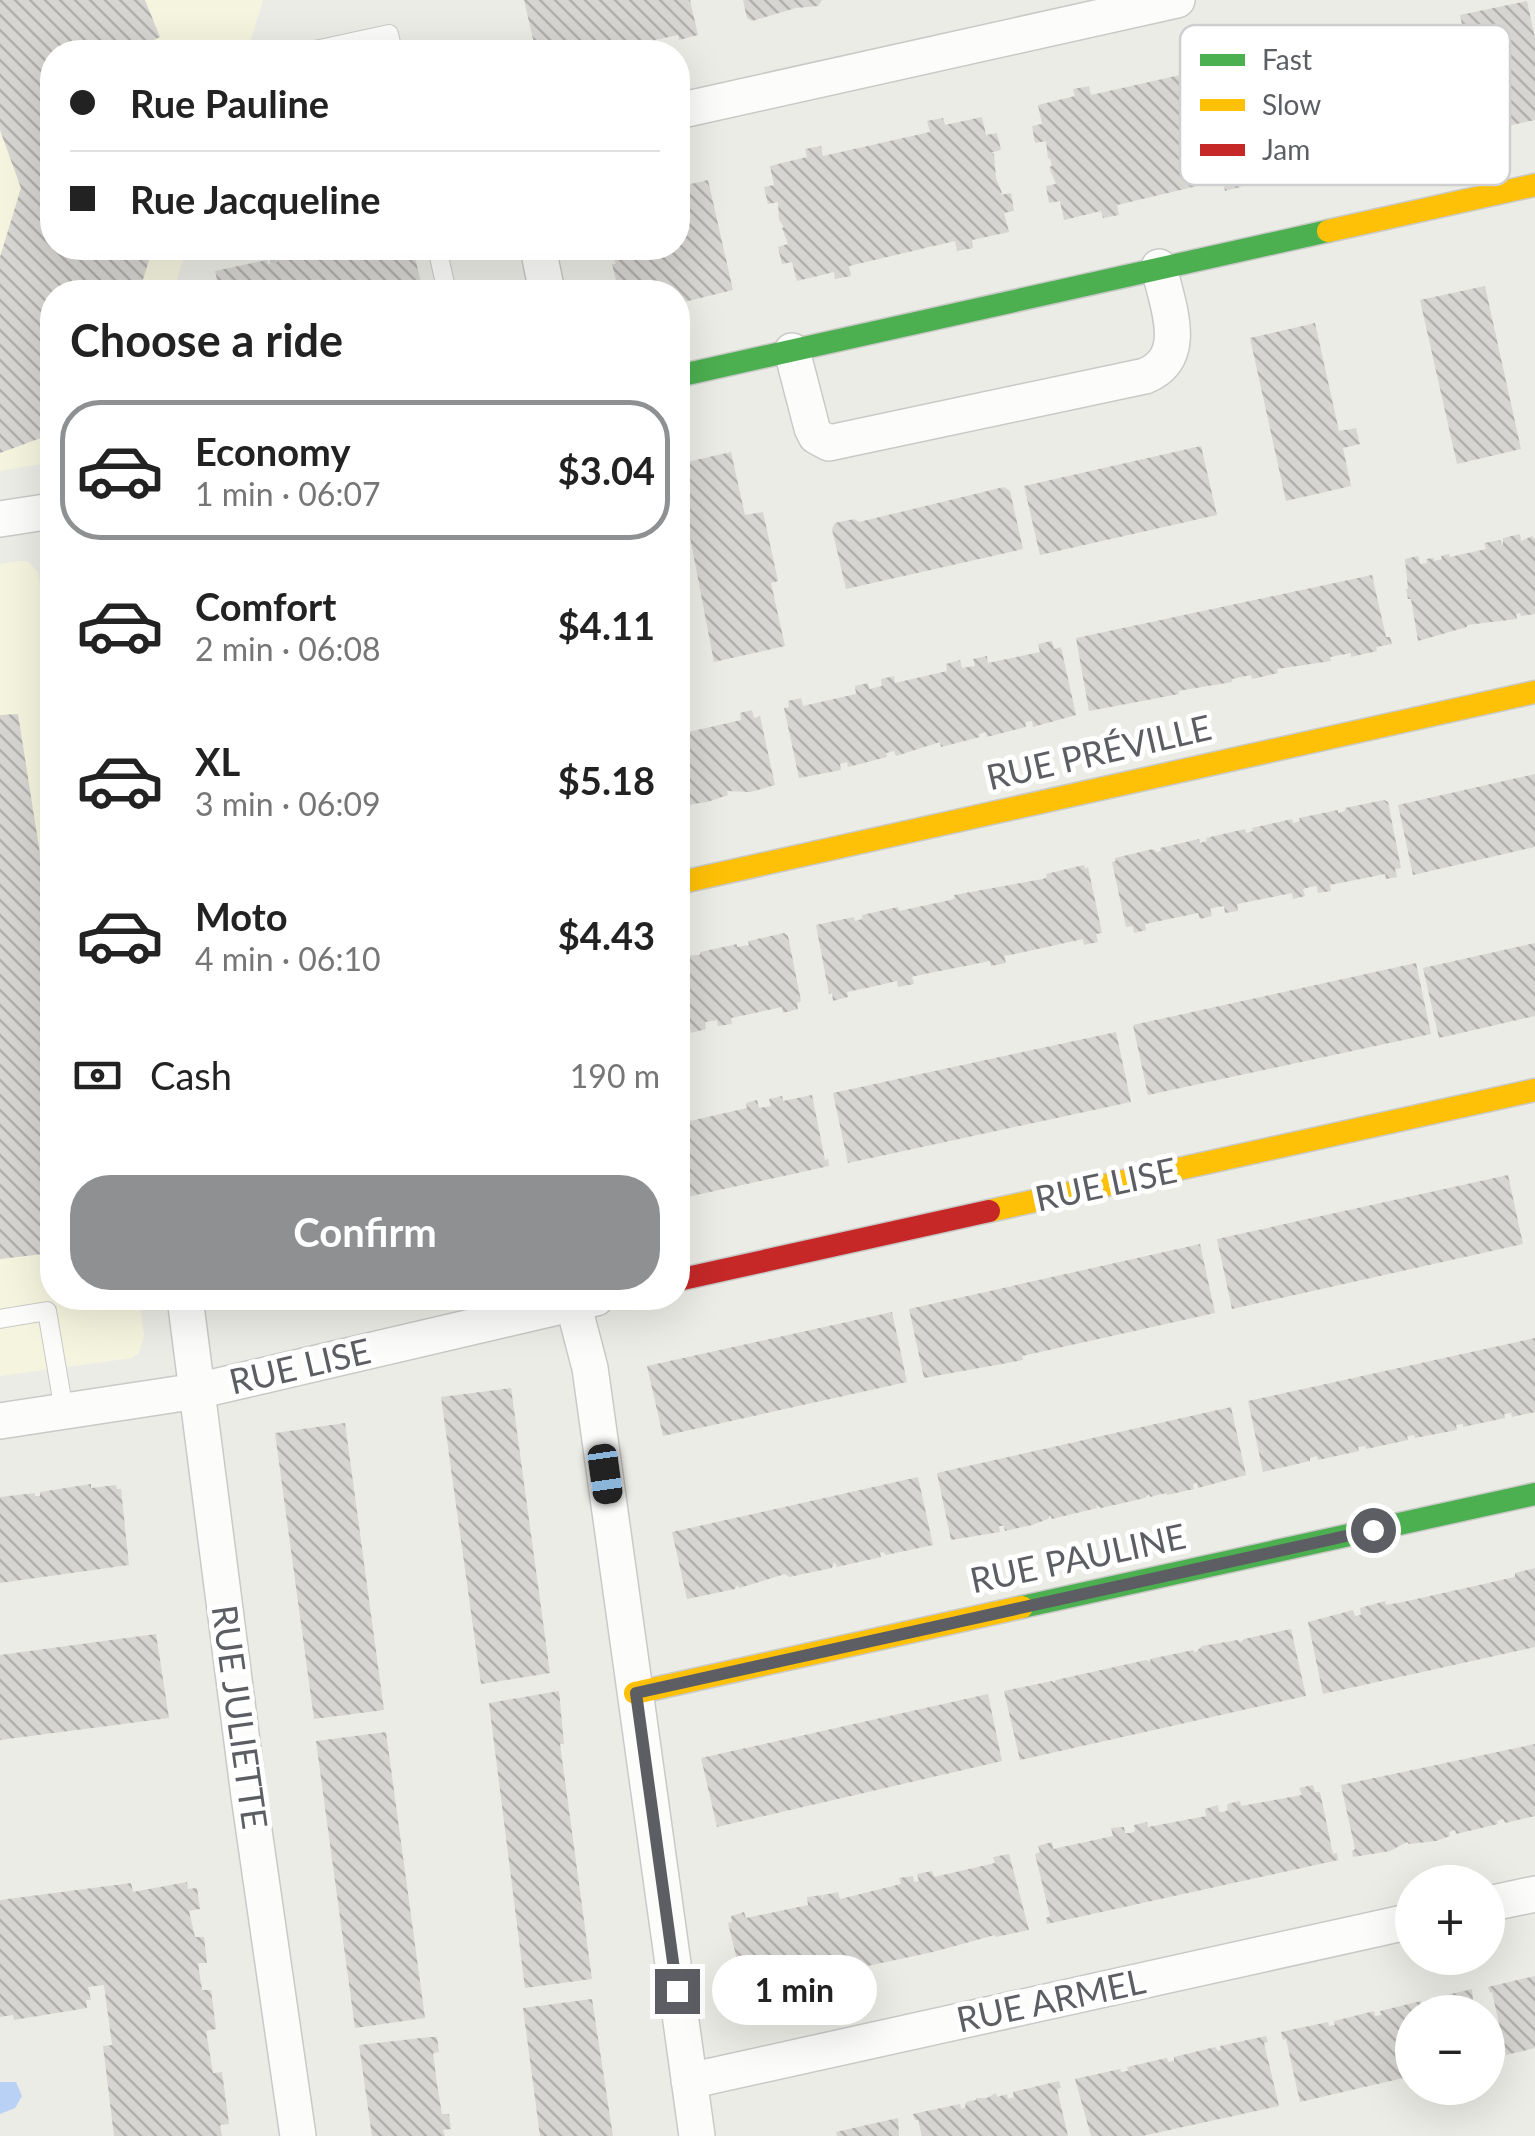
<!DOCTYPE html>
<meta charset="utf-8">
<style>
:root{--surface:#fff;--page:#f6f6f6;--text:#222;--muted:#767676;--line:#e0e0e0;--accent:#8e9092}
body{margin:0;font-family:Lato,sans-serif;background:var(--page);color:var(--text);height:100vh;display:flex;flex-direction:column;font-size:38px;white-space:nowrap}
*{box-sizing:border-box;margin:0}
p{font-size:32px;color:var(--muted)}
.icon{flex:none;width:55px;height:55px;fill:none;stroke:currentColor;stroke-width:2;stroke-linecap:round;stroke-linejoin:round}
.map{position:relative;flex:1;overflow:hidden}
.details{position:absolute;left:40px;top:280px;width:650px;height:1030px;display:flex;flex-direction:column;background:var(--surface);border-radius:40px;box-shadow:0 10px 40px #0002}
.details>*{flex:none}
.top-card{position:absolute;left:40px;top:40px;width:650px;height:220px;border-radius:40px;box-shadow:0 10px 40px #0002;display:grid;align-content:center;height:220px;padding:0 30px;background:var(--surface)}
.controls{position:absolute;left:1395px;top:1865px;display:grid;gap:20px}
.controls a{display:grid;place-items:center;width:110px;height:110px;border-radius:50%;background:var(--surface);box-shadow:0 10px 40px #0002;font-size:50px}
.end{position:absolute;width:45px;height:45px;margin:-22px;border:12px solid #5c5e64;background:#fff;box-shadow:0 0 0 5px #fff}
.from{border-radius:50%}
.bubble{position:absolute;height:70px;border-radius:35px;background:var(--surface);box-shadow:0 10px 40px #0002;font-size:32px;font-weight:700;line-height:70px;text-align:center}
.car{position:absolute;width:30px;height:60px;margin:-30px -15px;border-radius:12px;box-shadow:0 0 8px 2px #0007;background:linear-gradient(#222 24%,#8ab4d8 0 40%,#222 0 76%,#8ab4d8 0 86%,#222 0)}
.top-card b{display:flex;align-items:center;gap:35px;height:95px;font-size:38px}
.top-card b+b{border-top:2px solid var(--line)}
.top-card i{width:25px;height:25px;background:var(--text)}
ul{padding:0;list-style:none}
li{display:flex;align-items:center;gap:30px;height:140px;margin:0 20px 15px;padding:0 10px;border:5px solid transparent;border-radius:40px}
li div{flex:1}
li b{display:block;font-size:38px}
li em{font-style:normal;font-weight:700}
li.current{border-color:var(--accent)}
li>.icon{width:90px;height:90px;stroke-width:1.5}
h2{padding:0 30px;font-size:45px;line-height:120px}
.pay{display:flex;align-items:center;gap:25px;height:110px;padding:0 30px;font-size:38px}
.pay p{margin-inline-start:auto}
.button{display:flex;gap:20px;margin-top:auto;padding:20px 30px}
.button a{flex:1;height:115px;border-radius:40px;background:var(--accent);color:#fff;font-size:40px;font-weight:700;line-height:115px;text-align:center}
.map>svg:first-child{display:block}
</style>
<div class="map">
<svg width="1535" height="2136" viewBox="0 0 1535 2136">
<defs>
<pattern id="building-back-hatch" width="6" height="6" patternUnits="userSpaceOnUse" patternTransform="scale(2.5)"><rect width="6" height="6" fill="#d6d5d1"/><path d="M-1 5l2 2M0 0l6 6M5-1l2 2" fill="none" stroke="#b1b0ad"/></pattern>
</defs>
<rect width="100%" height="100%" fill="#ecece6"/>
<path fill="#f5f5df" d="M 0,0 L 263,0 L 247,52 L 52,52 L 52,248 L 187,248 L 173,292 L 52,292 L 52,462 L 0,471 Z
M 19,561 L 27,561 L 38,572 L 52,679 L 52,1298 L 139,1298 L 144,1336 L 139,1353 L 132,1358 L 0,1376 L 0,564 Z"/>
<path fill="#bad1f6" d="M 0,2082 L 16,2082 L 22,2096 L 15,2108 L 0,2114 Z"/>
<path fill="url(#building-back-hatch)" d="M 0,0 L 145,0 L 160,37 L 130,52 L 52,52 L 52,248 L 153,248 L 139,292 L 52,292 L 52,434 L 0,453 L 0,257 L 21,188 L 0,130 Z
M 524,0 L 690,0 L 698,35 L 679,40 L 678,35 L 601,52 L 536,52 Z
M 743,0 L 822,0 L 818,6 L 796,8 L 752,21 L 747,18 Z
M 1527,1 L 1535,38 L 1535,120 L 1484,131 L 1460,15 Z
M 1250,56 L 1254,75 L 1265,72 L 1269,90 L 1258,92 L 1270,132 L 1268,135 L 1278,133 L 1282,150 L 1272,152 L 1276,171 L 1239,180 L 1241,187 L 1225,191 L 1223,180 L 1117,205 L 1119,215 L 1103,218 L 1101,211 L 1064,220 L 1060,201 L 1049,203 L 1046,186 L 1056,184 L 1049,167 L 1052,166 L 1050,158 L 1048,159 L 1046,141 L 1035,143 L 1032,126 L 1042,124 L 1038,105 L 1075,96 L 1073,89 L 1089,86 L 1091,95 L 1198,71 L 1195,61 L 1211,57 L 1213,64 Z
M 982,117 L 986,135 L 997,133 L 1001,150 L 990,153 L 994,154 L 996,178 L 1002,193 L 1000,195 L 1011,193 L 1014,211 L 1004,213 L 1009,232 L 972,240 L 973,248 L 957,251 L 955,241 L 849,266 L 851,276 L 835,279 L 834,272 L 797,281 L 792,262 L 782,264 L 778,247 L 788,244 L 782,228 L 784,227 L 779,220 L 778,202 L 768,204 L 764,187 L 774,185 L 770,166 L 807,157 L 805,149 L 821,146 L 823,156 L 930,132 L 927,121 L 943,118 L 945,125 Z
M 708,180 L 733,290 L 680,303 L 682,313 L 678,314 L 678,292 L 611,292 L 609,283 L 619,281 L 616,280 L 612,264 L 616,264 L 609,248 L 678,248 L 678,187 Z
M 274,248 L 413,248 L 423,292 L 220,292 L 215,271 L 267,260 L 268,264 L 277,262 Z
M 1485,286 L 1521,449 L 1457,464 L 1420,300 Z
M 1315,323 L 1339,431 L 1356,428 L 1360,444 L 1343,448 L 1351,486 L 1286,501 L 1250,338 Z
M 1201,446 L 1217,515 L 1040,555 L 1024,486 Z
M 731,452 L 745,515 L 763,512 L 778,581 L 771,583 L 785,646 L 714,662 L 690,537 L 682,539 L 678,521 L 678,464 Z
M 1004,487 L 1010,491 L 1023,549 L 846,589 L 832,529 L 835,523 L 854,519 L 859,522 Z
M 1520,534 L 1521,541 L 1532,536 L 1535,539 L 1535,614 L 1521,616 L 1520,613 L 1516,614 L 1517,619 L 1467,625 L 1467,627 L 1418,641 L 1411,599 L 1408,599 L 1406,589 L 1408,589 L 1405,559 L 1418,556 L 1420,564 L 1427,563 L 1426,559 L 1434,558 L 1434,561 L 1442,559 L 1441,556 L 1449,554 L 1450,557 L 1486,549 L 1484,543 L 1500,540 L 1503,546 L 1503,538 Z
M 1372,575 L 1386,637 L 1390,637 L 1392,644 L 1376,647 L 1377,651 L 1351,657 L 1351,653 L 1330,657 L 1331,661 L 1277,669 L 1278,673 L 1252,679 L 1251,675 L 1232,679 L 1232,682 L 1178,691 L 1179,694 L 1089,711 L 1076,638 Z
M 1052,641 L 1054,649 L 1061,647 L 1076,715 L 1033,727 L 1032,721 L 1025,722 L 1026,727 L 987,737 L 986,732 L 979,734 L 980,737 L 941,747 L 940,742 L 896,756 L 894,751 L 886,753 L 887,757 L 848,767 L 847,762 L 840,764 L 841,770 L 799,778 L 784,708 L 789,707 L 788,701 L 801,698 L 803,706 L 856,694 L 855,686 L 868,683 L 869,689 L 882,686 L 881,679 L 894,676 L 895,683 L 947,671 L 946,664 L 960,660 L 962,668 L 975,666 L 973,659 L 987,656 L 988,663 L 1040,652 L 1038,644 Z
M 752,710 L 754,718 L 760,716 L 775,785 L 751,792 L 727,791 L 728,795 L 707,802 L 687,805 L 686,800 L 678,801 L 678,727 L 687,724 L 688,732 L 715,726 L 741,720 L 740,713 Z
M 18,714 L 52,930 L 52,1253 L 0,1259 L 0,715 Z
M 1535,774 L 1535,847 L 1413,875 L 1398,805 Z
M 1384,800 L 1388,802 L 1401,868 L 1395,869 L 1397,877 L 1386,879 L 1385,874 L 1330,885 L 1331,891 L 1318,893 L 1317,886 L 1310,887 L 1303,889 L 1305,896 L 1293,899 L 1292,893 L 1237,904 L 1238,911 L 1225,913 L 1224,906 L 1217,907 L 1210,909 L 1212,916 L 1200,919 L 1198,913 L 1145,924 L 1146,930 L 1134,933 L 1133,926 L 1126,927 L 1112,862 L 1116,861 L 1115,858 L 1153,849 L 1157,852 L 1161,851 L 1160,848 L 1199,839 L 1200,843 L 1207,841 L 1206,838 L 1245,829 L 1246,833 L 1253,831 L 1252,828 L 1292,819 L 1293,823 L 1300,821 L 1299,818 L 1338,810 L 1338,813 L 1345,811 L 1345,808 Z
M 1084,865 L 1085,869 L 1088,867 L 1102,933 L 1096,934 L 1098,942 L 1084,945 L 1083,939 L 1010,955 L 1004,956 L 1006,963 L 991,966 L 990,961 L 915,976 L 912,977 L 914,984 L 898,987 L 897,981 L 871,987 L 847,992 L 848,997 L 833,1001 L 832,993 L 829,994 L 816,925 L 854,917 L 855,921 L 862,919 L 862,915 L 898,907 L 899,911 L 950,900 L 955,898 L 954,895 L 1043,879 L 1047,877 L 1046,874 Z
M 784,933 L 788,936 L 801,1001 L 797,1003 L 798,1009 L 783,1013 L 782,1007 L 731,1018 L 732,1024 L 718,1026 L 717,1020 L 705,1022 L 706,1029 L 691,1033 L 690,1027 L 678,1030 L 678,956 L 700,955 L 700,952 L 737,944 L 737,947 L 749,945 L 748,941 Z
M 1535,943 L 1535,1016 L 1439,1038 L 1423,968 Z
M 1416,963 L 1431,1034 L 1148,1095 L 1133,1025 Z
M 1116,1032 L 1131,1102 L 848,1163 L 833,1093 Z
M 812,1095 L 825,1160 L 828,1159 L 829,1166 L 678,1199 L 678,1118 L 689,1116 L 690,1121 L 747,1108 L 746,1103 L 757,1100 L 759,1108 L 771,1106 L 769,1099 L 782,1096 L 783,1101 Z
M 1508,1175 L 1523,1244 L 1232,1309 L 1217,1239 Z
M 1200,1244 L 1215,1313 L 1022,1356 L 1023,1360 L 924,1378 L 909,1309 Z
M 892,1312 L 907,1382 L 663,1436 L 647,1366 Z
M 1535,1338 L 1535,1412 L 1512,1417 L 1511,1413 L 1504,1414 L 1505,1418 L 1463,1427 L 1463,1424 L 1456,1425 L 1457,1430 L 1415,1438 L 1414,1435 L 1407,1436 L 1408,1440 L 1366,1449 L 1366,1446 L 1358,1447 L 1359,1451 L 1318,1460 L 1317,1456 L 1310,1458 L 1310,1461 L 1263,1472 L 1248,1401 Z
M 511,1388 L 550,1673 L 481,1684 L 441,1397 Z
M 1231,1407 L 1246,1475 L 1198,1488 L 1197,1483 L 1193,1484 L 1194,1489 L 1167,1495 L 1166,1493 L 1150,1497 L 1149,1494 L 1145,1498 L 1101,1508 L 1096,1505 L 1097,1508 L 1052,1519 L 1050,1515 L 1048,1519 L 1032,1525 L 1005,1531 L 1004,1526 L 999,1526 L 1000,1532 L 951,1540 L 937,1473 Z
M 345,1423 L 384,1710 L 314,1719 L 275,1433 Z
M 918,1477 L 933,1545 L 886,1555 L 883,1552 L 880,1553 L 881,1557 L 837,1567 L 834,1562 L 832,1568 L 789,1577 L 785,1574 L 739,1588 L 737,1585 L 735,1589 L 687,1599 L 672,1532 Z
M 91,1484 L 91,1488 L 116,1485 L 117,1489 L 121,1489 L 129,1565 L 0,1583 L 0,1497 L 35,1493 L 35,1496 L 40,1496 L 40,1492 Z
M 1535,1568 L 1535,1647 L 1323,1694 L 1308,1622 L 1353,1610 L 1355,1616 L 1361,1615 L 1360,1608 L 1385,1601 L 1386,1605 L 1403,1602 L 1515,1577 L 1515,1573 Z
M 1291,1629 L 1306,1696 L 1020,1760 L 1004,1691 L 1052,1681 L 1054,1683 L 1056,1680 L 1146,1660 L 1151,1662 L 1150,1659 L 1193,1650 L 1195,1653 L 1202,1646 L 1238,1640 L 1240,1643 L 1244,1639 Z
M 156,1634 L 169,1718 L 0,1740 L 0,1655 Z
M 559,1691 L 564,1744 L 560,1744 L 592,1979 L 525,1988 L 489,1703 Z
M 988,1694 L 1002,1761 L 717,1827 L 701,1758 Z
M 386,1732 L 425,2018 L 355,2028 L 316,1741 Z
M 1535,1744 L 1535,1816 L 1505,1823 L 1503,1819 L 1497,1821 L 1498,1824 L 1456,1834 L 1455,1830 L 1449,1832 L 1450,1836 L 1436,1841 L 1409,1844 L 1407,1842 L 1390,1851 L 1353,1857 L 1352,1851 L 1355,1849 L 1341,1785 Z
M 1313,1785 L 1315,1792 L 1320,1792 L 1333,1854 L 1337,1853 L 1338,1860 L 1047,1924 L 1046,1918 L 1050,1916 L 1035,1854 L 1040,1852 L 1038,1846 L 1052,1842 L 1053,1849 L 1113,1836 L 1111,1828 L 1124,1827 L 1125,1833 L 1131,1833 L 1135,1831 L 1134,1825 L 1147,1822 L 1148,1827 L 1206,1816 L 1205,1809 L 1218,1805 L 1219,1812 L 1224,1812 L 1228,1810 L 1227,1804 L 1240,1801 L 1241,1806 L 1302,1795 L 1299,1788 Z
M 1009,1854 L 1029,1930 L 996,1937 L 995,1935 L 933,1952 L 745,1992 L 728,1923 L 732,1922 L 731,1916 L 744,1912 L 746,1918 L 808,1905 L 807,1897 L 822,1895 L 823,1902 L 823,1895 L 838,1892 L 840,1899 L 901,1884 L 899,1878 L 913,1876 L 914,1882 L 919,1881 L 917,1874 L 932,1871 L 934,1877 L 995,1863 L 993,1857 Z
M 187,1882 L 188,1889 L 197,1888 L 200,1909 L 189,1911 L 195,1937 L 204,1937 L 207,1963 L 198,1963 L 202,1990 L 211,1990 L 216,2029 L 206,2031 L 213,2073 L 222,2072 L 229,2124 L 220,2125 L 222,2136 L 114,2136 L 103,2046 L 112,2045 L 104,1985 L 88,1987 L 91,2000 L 86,2000 L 87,2008 L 14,2020 L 13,2015 L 0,2017 L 0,1900 L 131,1883 L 133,1892 Z
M 1535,1976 L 1535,2048 L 1506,2055 L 1492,1992 L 1490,1993 L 1488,1987 Z
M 1472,1989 L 1474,2012 L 1412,2012 L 1412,2076 L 1300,2102 L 1286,2039 L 1283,2040 L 1281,2032 L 1328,2022 L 1329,2026 L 1335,2025 L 1334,2021 L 1374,2011 L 1375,2016 L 1381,2015 L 1380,2011 L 1421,2001 L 1422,2004 L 1426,2000 Z
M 592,1999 L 613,2136 L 540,2136 L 523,2008 Z
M 1266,2036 L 1268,2042 L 1264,2043 L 1279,2106 L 1142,2136 L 1091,2136 L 1075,2079 L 1120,2069 L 1121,2072 L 1128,2071 L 1127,2067 L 1167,2058 L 1168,2062 L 1174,2061 L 1174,2057 L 1215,2047 L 1218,2051 L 1221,2050 L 1220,2046 Z
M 430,2037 L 437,2037 L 439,2052 L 433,2053 L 437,2084 L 442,2114 L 449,2114 L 451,2129 L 443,2130 L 445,2136 L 372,2136 L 359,2045 Z
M 1059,2081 L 1061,2088 L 1057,2089 L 1068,2136 L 922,2136 L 918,2120 L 915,2120 L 913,2114 L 960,2104 L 961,2109 L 965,2108 L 966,2102 L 976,2100 L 976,2098 L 987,2098 L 996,2093 L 997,2097 L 1007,2094 L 1008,2099 L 1014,2097 L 1013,2092 Z
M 898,2118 L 899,2136 L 837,2136 L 836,2132 Z"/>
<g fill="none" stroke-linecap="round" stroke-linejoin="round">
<g stroke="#c9cac8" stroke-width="20">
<path id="lane" d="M 306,52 L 389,34 L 393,52
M 437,248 L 447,292
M 0,1319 L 47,1311 L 64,1411"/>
</g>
<g stroke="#c9cac8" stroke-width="38">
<path id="street" d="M 678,111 L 1177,0
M 538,248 L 547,292
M 792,351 L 812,428 L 816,436 L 829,443 L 1145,376 C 1191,357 1167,305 1159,267
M 0,519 L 52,511
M 185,1298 L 249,1796 L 298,2136
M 573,1303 L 590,1368 L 697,2136
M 0,1421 L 197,1391 L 596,1298
M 1488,1904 L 1535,1894
M 689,2081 L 1412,1921"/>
</g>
<g stroke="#c9c9c8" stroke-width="25">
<path id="fast" d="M 678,376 L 1328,231
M 1022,1607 L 1535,1494"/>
</g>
<g stroke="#c9c9c8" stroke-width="25">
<path id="slow" d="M 1328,231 L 1535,185
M 678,883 L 1535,692
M 989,1211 L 1535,1090
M 635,1693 L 1022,1607"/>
</g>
<g stroke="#c9c9c8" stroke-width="25">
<path id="jam" d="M 678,1280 L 989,1211"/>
</g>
<path stroke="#cacecc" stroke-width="6" stroke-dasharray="10 5" stroke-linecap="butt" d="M 273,263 L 273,248"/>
<use href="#lane" stroke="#fcfcfb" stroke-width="18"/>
<use href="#street" stroke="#fcfcfb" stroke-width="35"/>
<use href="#fast" stroke="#4caf50" stroke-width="22"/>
<use href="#slow" stroke="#ffc107" stroke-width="22"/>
<use href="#jam" stroke="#c62828" stroke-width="22"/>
</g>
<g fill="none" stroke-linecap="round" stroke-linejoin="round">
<path stroke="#5c5e64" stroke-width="12" d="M 677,1991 L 636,1693 L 1373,1530"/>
</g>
<g text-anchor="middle" stroke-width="10" stroke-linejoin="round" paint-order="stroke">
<g font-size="35" fill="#5c5e64" stroke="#fff">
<text transform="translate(1099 753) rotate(-13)" y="12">RUE PRÉVILLE</text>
<text transform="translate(1106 1185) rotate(-12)" y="12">RUE LISE</text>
<text transform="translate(300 1367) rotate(-13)" y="12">RUE LISE</text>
<text transform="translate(1078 1559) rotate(-12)" y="12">RUE PAULINE</text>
<text transform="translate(239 1717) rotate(82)" y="12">RUE JULIETTE</text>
<text transform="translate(1051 2001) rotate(-12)" y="12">RUE ARMEL</text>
</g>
</g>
<rect x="1180" y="25" width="330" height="160" rx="15" fill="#fff" stroke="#cecfd0" stroke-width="2.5"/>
<rect x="1200" y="54" width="45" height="12" fill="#4caf50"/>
<rect x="1200" y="99" width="45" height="12" fill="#ffc107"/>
<rect x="1200" y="144" width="45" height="12" fill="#c62828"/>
<g font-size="28" fill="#5c5e64">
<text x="1262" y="70">Fast</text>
<text x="1262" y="115">Slow</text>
<text x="1262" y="160">Jam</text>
</g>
</svg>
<div class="controls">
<a>+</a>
<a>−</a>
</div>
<i class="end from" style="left:1373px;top:1530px"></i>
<i class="end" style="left:677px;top:1991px"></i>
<div class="bubble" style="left:712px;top:1955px;width:165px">1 min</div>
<i class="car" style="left:605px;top:1474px;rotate:172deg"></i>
<div class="top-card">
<b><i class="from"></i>Rue Pauline</b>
<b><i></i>Rue Jacqueline</b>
</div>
<section class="details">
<h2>Choose a ride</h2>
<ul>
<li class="current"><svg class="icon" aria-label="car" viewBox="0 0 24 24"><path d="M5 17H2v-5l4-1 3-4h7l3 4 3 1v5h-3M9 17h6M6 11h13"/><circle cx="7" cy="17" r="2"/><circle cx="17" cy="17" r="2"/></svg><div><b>Economy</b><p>1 min · 06:07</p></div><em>$3.04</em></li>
<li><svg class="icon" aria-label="car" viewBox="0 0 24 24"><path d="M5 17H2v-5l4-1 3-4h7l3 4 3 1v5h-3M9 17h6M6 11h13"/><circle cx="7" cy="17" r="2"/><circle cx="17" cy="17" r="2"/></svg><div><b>Comfort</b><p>2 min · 06:08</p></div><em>$4.11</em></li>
<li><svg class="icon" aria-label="car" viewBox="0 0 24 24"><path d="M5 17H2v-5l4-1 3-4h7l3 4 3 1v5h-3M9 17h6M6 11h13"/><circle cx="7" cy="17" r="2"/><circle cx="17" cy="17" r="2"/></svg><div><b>XL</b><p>3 min · 06:09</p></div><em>$5.18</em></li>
<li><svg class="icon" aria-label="car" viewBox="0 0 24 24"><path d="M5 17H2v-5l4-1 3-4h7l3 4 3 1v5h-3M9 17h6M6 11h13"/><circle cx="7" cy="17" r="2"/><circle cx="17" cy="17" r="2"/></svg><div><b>Moto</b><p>4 min · 06:10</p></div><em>$4.43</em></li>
</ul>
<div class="pay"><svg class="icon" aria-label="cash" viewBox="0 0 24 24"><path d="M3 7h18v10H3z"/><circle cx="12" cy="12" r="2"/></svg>Cash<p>190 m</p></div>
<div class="button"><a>Confirm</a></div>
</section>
</div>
